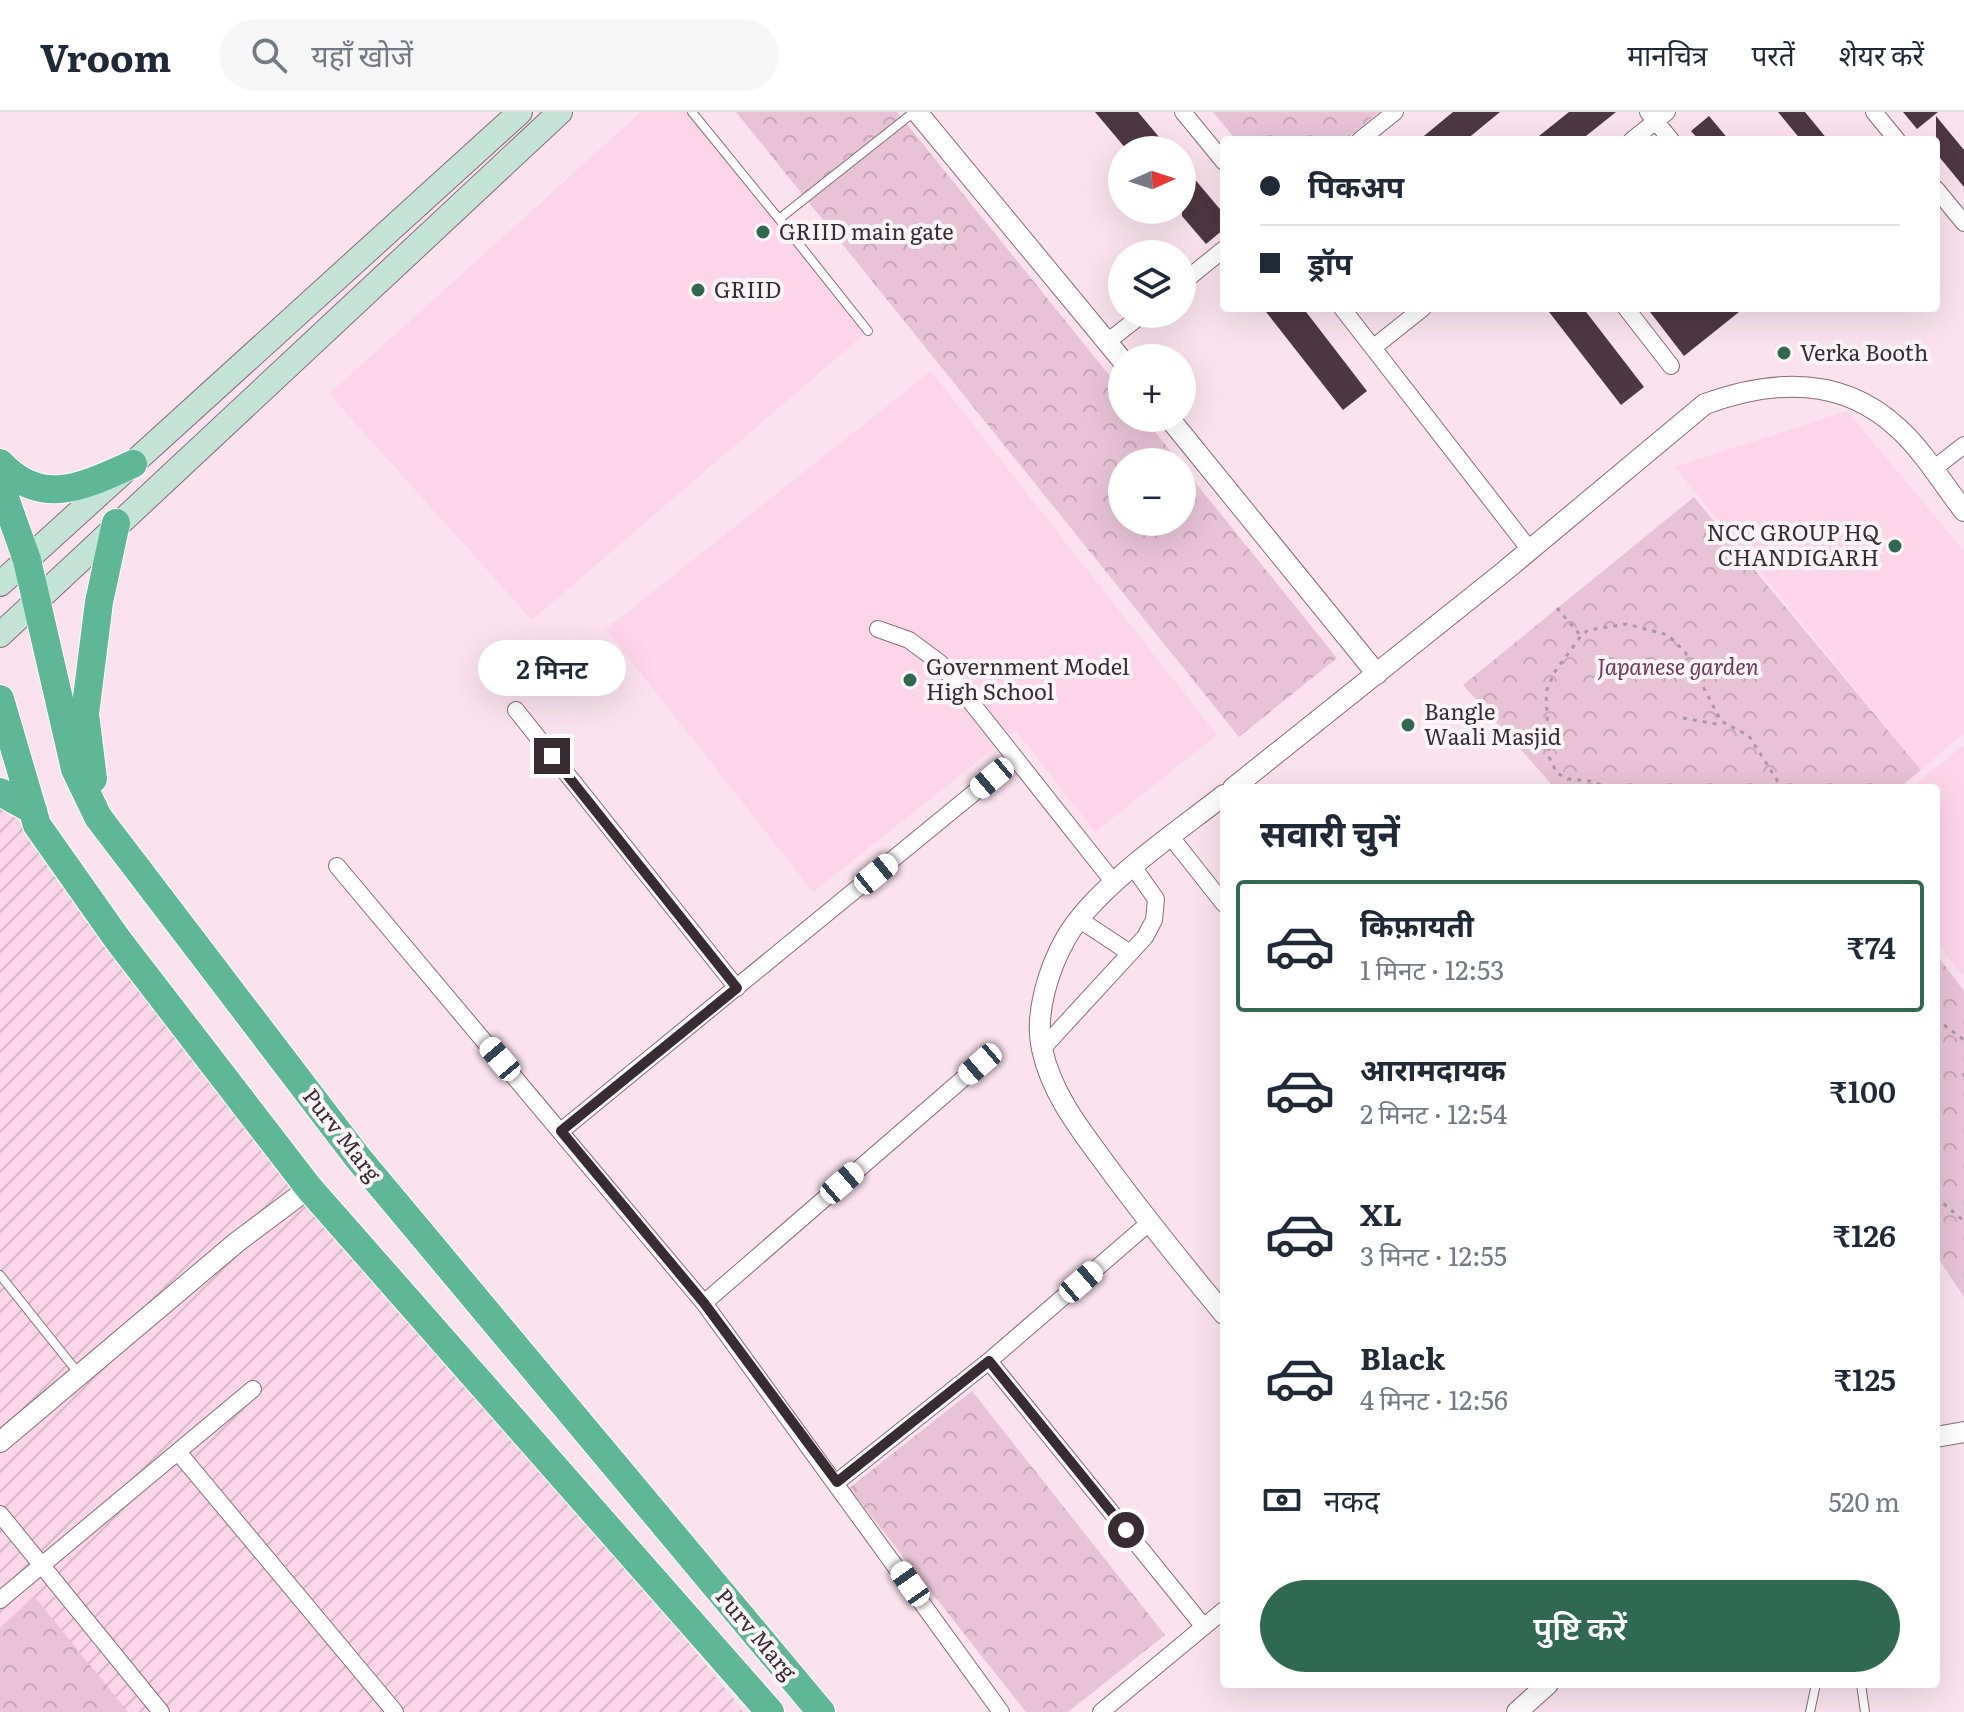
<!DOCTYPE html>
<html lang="hi">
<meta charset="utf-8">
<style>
:root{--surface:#fff;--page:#f6f6f7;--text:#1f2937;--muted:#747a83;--line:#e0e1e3;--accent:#306951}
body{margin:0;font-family:Literata,"Noto Sans Devanagari",serif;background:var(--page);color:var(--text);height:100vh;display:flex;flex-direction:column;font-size:30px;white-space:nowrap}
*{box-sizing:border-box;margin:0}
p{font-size:26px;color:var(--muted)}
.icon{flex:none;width:44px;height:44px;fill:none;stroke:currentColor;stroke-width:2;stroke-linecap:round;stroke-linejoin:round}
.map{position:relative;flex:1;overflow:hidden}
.panel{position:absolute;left:1220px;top:672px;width:720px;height:904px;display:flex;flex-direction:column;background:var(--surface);border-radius:8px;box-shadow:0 8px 32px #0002}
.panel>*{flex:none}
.banner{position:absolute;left:1220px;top:24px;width:720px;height:176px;border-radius:8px;box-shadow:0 8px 32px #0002;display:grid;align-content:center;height:176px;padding:0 40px;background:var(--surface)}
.needle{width:52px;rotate:87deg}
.fabs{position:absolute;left:1108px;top:24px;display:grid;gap:16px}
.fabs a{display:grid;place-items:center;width:88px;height:88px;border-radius:50%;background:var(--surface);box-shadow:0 8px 32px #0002;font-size:40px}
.end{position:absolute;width:36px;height:36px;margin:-18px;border:10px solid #382c32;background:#fff;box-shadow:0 0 0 4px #fff}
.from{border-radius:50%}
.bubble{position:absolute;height:56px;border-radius:28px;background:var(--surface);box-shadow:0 8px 32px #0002;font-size:26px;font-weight:600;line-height:56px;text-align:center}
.car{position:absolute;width:24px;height:48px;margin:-24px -12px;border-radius:10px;box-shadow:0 0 6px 2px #0007;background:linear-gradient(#fff 24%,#345 0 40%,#fff 0 76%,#345 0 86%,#fff 0)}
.banner b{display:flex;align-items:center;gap:28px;height:76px;font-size:30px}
.banner b+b{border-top:2px solid var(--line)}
.banner i{width:20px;height:20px;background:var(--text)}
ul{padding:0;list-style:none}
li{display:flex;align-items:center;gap:24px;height:132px;margin:0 16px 12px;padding:0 24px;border:4px solid transparent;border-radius:8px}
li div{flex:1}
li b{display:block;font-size:30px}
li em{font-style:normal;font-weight:600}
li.active{border-color:var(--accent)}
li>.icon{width:72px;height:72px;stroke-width:1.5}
h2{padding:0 40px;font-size:36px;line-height:96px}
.pay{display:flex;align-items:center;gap:20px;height:88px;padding:0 40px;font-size:30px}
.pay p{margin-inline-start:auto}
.action{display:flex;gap:16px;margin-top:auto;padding:16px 40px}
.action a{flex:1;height:92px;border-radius:48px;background:var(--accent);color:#fff;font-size:32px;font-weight:600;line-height:92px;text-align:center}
header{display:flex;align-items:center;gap:48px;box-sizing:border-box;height:112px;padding:0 40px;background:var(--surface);border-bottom:2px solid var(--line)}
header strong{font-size:38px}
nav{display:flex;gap:44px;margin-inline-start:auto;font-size:28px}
.search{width:560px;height:72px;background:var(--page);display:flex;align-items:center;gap:20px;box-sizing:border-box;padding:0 28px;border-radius:44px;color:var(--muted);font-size:30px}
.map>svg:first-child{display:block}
</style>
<header>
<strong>Vroom</strong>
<div class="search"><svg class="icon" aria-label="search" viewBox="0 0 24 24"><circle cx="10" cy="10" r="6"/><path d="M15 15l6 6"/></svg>यहाँ खोजें</div>
<nav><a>मानचित्र</a><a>परतें</a><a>शेयर करें</a></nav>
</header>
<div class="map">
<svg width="1964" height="1600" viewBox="0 0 1964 1600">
<defs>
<pattern id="industrial-furrows" width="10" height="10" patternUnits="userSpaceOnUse" patternTransform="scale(2)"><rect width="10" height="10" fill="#fcd5e9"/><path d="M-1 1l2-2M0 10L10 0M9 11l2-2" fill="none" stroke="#d9b7c8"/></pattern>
<pattern id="park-crowns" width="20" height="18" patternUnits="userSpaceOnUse" patternTransform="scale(2)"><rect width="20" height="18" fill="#e8c3d6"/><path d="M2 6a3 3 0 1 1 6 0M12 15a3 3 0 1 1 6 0" fill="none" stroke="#c8a8b8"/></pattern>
</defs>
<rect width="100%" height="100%" fill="#fbe2ee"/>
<path fill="#fcd5e9" d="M 641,0 L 691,0 L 868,219 L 532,508 L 329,282 Z
M 931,259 L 1217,623 L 1095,720 L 1016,619 L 813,780 L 606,517 Z
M 1847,299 L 1964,439 L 1964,621 L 1921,658 L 1675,355 Z
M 1964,633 L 1964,866 L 1936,830 L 1936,676 L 1910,676 Z"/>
<path fill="url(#industrial-furrows)" d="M 0,673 L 29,710 L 744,1600 L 0,1600 Z"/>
<path fill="url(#park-crowns)" d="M 736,0 L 897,0 L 1122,279 L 1122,306 L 1144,306 L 1179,350 L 1122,350 L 1122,410 L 1182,410 L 1182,354 L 1337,546 L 1239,625 Z
M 1213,0 L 1379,0 L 1345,28 L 1236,28 Z
M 1694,385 L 1921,658 L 1899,676 L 1555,676 L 1463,573 Z
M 1936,842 L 1964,879 L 1964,1185 L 1936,1143 Z
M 972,1279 L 1165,1523 L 1068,1600 L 1026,1600 L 849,1376 Z
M 34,1484 L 128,1600 L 0,1600 L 0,1516 Z"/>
<path fill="#4f3643" d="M 1095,0 L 1138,0 L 1170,38 L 1127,38 Z
M 1453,0 L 1500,0 L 1466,28 L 1419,28 Z
M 1569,0 L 1616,0 L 1581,28 L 1534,28 Z
M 1778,0 L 1805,0 L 1828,28 L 1801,28 Z
M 1903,0 L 1938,0 L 1917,17 Z
M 1709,4 L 1729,28 L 1699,28 L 1691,19 Z
M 1936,4 L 1964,38 L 1964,75 L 1936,41 Z
M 1182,52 L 1224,102 L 1224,117 L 1206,132 L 1182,104 Z
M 1263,196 L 1303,196 L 1367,279 L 1343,298 Z
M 1546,196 L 1583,196 L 1644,275 L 1621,293 Z
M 1647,196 L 1744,196 L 1684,244 Z"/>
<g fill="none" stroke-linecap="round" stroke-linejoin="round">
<g stroke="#866b79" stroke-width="10">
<path id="service" d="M 692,0 L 779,107 L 914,0
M 779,107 L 868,219
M 0,1163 L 79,1262
M 1861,1572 L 1865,1600
M 1810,1600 L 1816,1572"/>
</g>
<g stroke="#866b79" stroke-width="18">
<path id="minor" d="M 1183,0 L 1224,50
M 1648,0 L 1671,28
M 1874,0 L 1897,28
M 1360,28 L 1395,0
M 1632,28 L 1667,0
M 1936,77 L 1964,111
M 1182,171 L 1224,137
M 1342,196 L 1530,438
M 1626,196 L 1671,254
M 1107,230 L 1143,202
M 1374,235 L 1423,196
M 1932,358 L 1964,333
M 878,517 L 909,528 L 940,551 L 1115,772
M 516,598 L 737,876
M 1171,725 L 1224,792
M 337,754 L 704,1191 L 1001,1600
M 1080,808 L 1130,841
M 1042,937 L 1145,825 L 1154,808 L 1156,787 L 1134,756
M 561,1019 L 992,666
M 704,1191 L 980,952
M 989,1249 L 1204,1515
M 178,1340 L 395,1600
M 837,1370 L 989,1249 L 1149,1111
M 0,1402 L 161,1600
M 0,1488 L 253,1277
M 1101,1600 L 1224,1498"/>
</g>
<g stroke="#866b79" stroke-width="22">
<path id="tertiary" d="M 917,0 L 1122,248
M 1169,306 L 1377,562
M 1233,676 L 1501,462 L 1705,292 C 1774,267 1843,264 1899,317 C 1924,340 1943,372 1964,399
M 1224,683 C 1177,720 1095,775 1066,826 C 1049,856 1034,902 1042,937 C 1052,984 1083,1021 1110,1058 C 1147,1108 1185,1155 1224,1202
M 1936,1325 L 1964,1320
M 0,1330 L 237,1130 L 309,1076
M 1517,1600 L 1548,1572"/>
</g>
<g stroke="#866b79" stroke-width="26">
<path id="secondary" d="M 0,472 L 520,0
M 0,523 L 560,0"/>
</g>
<g stroke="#fff" stroke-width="30">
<path id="trunk" d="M 0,351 C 42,397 85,373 133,352
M 0,372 L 27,448 L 75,657 L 98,705 L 358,1046 L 821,1600
M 0,587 L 37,713 L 118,828 L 309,1076 L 770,1600
M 93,667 L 85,602 L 99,490 L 116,411
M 0,680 L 33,698"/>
</g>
<path stroke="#ab97a1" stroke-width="3" stroke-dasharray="4 6" stroke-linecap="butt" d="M 1557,496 L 1581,524
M 1683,606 L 1722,613
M 1610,676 L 1590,669 L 1568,667 L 1557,661 L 1549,645 L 1546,580 L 1554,561 L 1581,524 L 1588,518 L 1627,512 L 1668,523 L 1685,540 L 1721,609 L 1749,624 L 1782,676
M 1936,907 L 1964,928
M 1964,961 L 1964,970
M 1936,1085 L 1964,1109"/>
<use href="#service" stroke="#fff" stroke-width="8"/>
<use href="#minor" stroke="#fff" stroke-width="16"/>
<use href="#tertiary" stroke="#fff" stroke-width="20"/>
<use href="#secondary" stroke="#c3e4d7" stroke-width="24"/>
<use href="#trunk" stroke="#5eb796" stroke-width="28"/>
</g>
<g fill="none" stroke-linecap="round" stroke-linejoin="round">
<path stroke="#382c32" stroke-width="10" d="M 552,644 L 737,876 L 561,1019 L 704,1191 L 837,1370 L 989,1249 L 1126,1418"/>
</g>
<g fill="#306951" stroke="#fcf5f8" stroke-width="3">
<circle cx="763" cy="120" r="8"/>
<circle cx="698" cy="178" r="8"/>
<circle cx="1784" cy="241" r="8"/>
<circle cx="1895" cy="434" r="8"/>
<circle cx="910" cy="568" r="8"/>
<circle cx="1408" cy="613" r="8"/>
</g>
<g text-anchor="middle" stroke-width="8" stroke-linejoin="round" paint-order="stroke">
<g font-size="22" fill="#382c32" stroke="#fcf5f8" text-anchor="start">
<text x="779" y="128">GRIID main gate</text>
<text x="714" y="186">GRIID</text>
<text x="1800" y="249">Verka Booth</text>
<text x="1879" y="429" text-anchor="end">NCC GROUP HQ<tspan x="1879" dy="25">CHANDIGARH</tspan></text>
<text x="926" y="563">Government Model<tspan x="926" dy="25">High School</tspan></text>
<text x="1424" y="608">Bangle<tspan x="1424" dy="25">Waali Masjid</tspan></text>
</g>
<g font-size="22" font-style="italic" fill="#6e3957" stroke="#fcf5f8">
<text x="1678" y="563">Japanese garden</text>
</g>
<g font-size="22" fill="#382c32" stroke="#fcf5f8">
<text transform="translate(342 1023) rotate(52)" y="8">Purv Marg</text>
<text transform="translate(756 1522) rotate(50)" y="8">Purv Marg</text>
</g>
</g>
</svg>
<div class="fabs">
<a><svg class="needle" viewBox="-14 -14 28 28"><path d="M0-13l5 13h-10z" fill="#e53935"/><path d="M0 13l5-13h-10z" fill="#747a83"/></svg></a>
<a><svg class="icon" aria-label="layers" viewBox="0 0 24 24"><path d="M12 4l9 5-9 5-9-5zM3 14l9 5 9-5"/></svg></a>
<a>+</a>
<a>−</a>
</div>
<i class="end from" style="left:1126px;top:1418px"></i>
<i class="end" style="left:552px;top:644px"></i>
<div class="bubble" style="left:478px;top:528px;width:148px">2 मिनट</div>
<i class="car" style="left:992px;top:666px;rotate:230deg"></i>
<i class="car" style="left:876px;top:762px;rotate:51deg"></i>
<i class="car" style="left:500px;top:947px;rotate:320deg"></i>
<i class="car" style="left:980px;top:952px;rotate:229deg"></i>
<i class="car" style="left:842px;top:1071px;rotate:49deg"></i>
<i class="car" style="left:1081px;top:1170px;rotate:49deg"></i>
<i class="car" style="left:910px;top:1472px;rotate:325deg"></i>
<div class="banner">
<b><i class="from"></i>पिकअप</b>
<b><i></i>ड्रॉप</b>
</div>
<section class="panel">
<h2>सवारी चुनें</h2>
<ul>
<li class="active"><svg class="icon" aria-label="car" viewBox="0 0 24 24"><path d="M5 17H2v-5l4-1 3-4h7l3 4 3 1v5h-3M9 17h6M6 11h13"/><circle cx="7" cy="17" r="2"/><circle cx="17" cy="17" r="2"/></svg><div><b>किफ़ायती</b><p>1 मिनट · 12:53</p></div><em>₹74</em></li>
<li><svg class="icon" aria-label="car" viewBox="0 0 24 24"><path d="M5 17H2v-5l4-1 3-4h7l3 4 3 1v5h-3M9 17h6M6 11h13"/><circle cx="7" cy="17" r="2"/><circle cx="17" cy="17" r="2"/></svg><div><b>आरामदायक</b><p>2 मिनट · 12:54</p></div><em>₹100</em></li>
<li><svg class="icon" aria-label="car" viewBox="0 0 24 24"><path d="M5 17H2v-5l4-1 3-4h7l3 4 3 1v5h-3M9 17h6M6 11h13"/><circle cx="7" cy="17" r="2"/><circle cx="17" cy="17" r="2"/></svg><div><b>XL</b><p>3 मिनट · 12:55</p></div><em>₹126</em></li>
<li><svg class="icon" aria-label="car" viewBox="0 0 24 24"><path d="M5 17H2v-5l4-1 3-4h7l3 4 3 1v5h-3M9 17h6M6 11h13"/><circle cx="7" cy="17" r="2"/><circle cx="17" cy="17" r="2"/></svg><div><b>Black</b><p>4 मिनट · 12:56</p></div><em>₹125</em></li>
</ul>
<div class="pay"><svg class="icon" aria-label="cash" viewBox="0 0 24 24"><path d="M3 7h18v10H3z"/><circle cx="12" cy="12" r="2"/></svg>नकद<p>520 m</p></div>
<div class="action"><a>पुष्टि करें</a></div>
</section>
</div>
